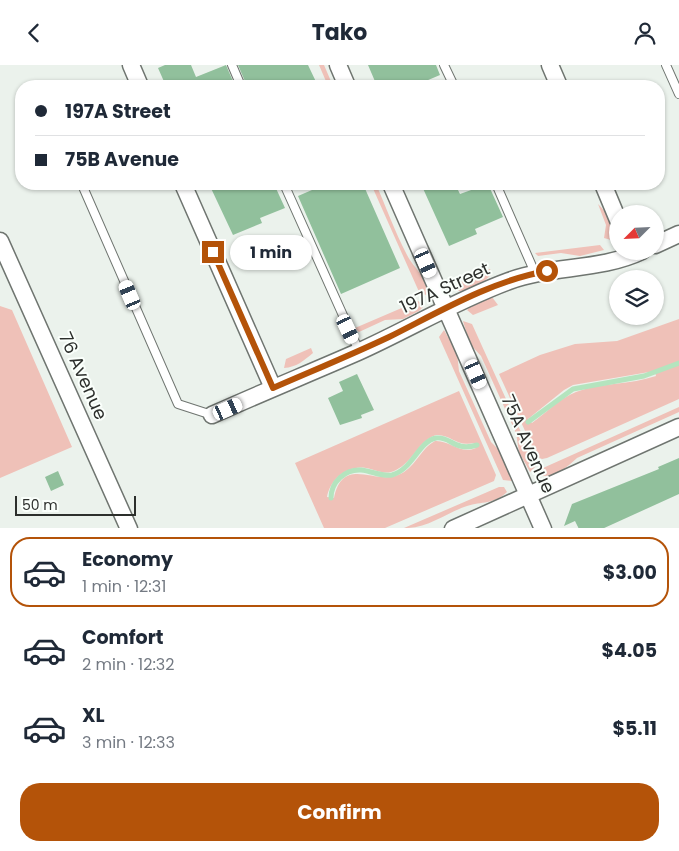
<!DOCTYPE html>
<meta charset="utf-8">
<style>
:root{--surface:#fff;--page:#f2f2f3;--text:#1f2937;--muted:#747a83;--line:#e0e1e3;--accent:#b45309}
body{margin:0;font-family:Poppins,sans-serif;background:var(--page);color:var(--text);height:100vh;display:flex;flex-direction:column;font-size:19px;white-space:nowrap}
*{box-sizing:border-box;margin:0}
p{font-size:16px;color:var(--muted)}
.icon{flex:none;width:28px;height:28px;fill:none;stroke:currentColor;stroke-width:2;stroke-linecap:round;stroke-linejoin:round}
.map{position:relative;height:463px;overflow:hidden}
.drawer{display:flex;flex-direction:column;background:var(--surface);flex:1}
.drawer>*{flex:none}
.banner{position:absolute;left:15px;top:15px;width:650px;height:110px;border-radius:20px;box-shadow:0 1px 4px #0004;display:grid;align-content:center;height:110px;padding:0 20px;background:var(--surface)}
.needle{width:32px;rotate:246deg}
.tools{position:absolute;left:609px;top:140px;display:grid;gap:10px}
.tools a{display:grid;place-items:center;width:55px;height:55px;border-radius:50%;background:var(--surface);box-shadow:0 1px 4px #0004;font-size:25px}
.scale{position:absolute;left:15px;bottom:12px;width:121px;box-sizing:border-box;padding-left:5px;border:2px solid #2c2f2c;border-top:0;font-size:14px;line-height:18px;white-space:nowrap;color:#2c2f2c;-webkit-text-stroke:4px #fafffb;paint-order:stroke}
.end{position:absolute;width:22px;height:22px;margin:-11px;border:6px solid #b45309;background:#fff;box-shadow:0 0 0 2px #fff}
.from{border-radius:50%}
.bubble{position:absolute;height:35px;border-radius:18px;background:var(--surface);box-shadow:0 1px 4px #0004;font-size:16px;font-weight:700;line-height:35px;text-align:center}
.car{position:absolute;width:15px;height:30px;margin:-15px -8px;border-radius:6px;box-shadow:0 0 4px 1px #0007;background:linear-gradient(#fff 24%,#345 0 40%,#fff 0 76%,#345 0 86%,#fff 0)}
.banner b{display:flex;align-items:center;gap:18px;height:48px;font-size:19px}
.banner b+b{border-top:1px solid var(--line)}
.banner i{width:12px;height:12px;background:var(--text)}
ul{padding:9px 0 0;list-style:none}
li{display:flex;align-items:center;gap:15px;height:70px;margin:0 10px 8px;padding:0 10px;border:2px solid transparent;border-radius:20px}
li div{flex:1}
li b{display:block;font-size:19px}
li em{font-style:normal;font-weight:700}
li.selected{border-color:var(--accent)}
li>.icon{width:45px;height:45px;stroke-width:1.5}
.primary-button{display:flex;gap:10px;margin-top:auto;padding:10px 20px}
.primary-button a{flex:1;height:58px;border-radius:20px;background:var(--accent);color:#fff;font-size:20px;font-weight:700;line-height:58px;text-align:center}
header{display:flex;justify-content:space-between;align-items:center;height:65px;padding:0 20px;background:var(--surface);font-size:22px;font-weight:700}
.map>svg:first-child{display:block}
</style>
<header><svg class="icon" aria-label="back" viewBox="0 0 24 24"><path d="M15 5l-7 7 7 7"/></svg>Tako<svg class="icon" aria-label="person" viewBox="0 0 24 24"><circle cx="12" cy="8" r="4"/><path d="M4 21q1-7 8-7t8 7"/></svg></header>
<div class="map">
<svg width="679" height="464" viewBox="0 0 679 464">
<rect width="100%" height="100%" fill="#ebf2ec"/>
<path fill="#efc1b8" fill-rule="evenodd" d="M 319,0 L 324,0 L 333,21 L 328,21 Z
M 371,119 L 376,119 C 386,142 395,167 407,190 C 414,204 428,212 428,230 L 420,229 Z
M 598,139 C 608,148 614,161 611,175 L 604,173 L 606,160 Z
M 600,180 L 604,185 L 580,191 L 561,188 L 538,191 L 535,188 Z
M 490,204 L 492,209 C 483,218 471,226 458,226 L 460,217 Z
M 492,232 L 498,240 L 473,250 L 467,245 L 472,240 Z
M 418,236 L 424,241 L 419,246 L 403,254 L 385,255 L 359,267 L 355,263 Z
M 0,241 L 12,245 L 72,382 L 0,413 Z
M 679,254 L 679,334 L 547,393 L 542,394 L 537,392 L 499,309 L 540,290 L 575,279 L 617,276 ZM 655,306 L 656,311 C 630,320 602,317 576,327 C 560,333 546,348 532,358 L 528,354 L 564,325 L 573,320 Z
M 463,256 L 472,259 L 535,398 L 536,401 L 530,407 L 519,387 L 516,368 L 481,291 L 470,279 Z
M 444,265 L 457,288 L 459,306 L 491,377 L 501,387 L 512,411 L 512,416 L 503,415 L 439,272 Z
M 311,283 L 313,288 C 303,296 297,302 284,303 L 286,294 Z
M 459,326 L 496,410 L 494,416 L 385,463 L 324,463 L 295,398 ZM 436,370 C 451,369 456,382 474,378 L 476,383 C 460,390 450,375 435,376 C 420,384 415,404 398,410 C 374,420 343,390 334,433 L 327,432 C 330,415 346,400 366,403 C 377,405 385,411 396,405 C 413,397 418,376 436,370 Z
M 679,342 L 679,347 L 577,393 C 567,402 556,412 541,411 L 540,406 L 543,403 Z
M 499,422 L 504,422 L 507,427 C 493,440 482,436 467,441 C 446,448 427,464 404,463 Z"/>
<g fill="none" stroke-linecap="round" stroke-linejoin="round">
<path stroke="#b4e4be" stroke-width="5" d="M 528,357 L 573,324 L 644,311 L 679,298
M 331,433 C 331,417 345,404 361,405 C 372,406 382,412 392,410 C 412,405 419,376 436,373 C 451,371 454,387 477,380"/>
</g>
<path fill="#91c09c" d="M 165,0 L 191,0 L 196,12 L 226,0 L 235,21 L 166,21 L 158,3 Z
M 238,0 L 308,0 L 318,21 L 247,21 Z
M 368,0 L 436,0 L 440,10 L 414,21 L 377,21 Z
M 209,119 L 274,119 L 285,143 L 260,153 L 262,158 L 233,170 Z
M 326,119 L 363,119 L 400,203 L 341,229 L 298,131 Z
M 421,119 L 455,119 L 460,129 L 488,119 L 503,152 L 475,164 L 477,169 L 449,181 Z
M 357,309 L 374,345 L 361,350 L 362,353 L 340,360 L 328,333 L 343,326 L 339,317 Z
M 679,393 L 679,429 L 602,464 L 579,464 L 575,456 L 564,461 L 572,439 L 659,404 L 658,402 Z
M 58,406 L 64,420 L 51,426 L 45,412 Z"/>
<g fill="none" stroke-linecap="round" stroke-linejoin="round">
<g stroke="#6f7570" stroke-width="10">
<path id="service" d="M 232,0 L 241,21
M 444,0 L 454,21
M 666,0 L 679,29
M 284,119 L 359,286
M 496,119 L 535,208
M 83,122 L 178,339 L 212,350"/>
</g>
<g stroke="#6f7570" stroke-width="19">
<path id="minor" d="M 131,0 L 140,21
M 338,0 L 347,21
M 550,0 L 559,21
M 183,119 L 273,323
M 391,119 L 543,464
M 603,119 L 618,155
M 0,176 L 129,464
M 655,180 L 679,169
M 212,350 C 261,328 310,308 358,287 C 409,264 457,235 509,216 C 552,200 600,206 642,186
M 453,464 L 679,362"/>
</g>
<use href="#service" stroke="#fff" stroke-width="8"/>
<use href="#minor" stroke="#fff" stroke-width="16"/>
</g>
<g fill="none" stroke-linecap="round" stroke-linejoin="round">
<path stroke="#b45309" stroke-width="6" d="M 213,187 L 273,323 C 312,306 351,290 389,272 C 439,247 491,216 547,206"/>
</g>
<g text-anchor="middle" stroke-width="4" stroke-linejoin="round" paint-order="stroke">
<g font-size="18" fill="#2c2f2c" stroke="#fafffb">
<text transform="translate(445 223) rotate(-25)" y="6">197A Street</text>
<text transform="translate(83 311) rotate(66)" y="6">76 Avenue</text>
<text transform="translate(528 379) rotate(66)" y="6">75A Avenue</text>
</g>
</g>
</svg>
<div class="tools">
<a><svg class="needle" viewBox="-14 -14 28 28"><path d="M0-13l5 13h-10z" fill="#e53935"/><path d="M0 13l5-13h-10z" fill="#747a83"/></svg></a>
<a><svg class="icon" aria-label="layers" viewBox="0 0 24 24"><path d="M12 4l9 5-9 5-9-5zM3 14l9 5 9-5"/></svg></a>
</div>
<div class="scale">50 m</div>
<i class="end from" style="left:547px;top:206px"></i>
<i class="end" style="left:213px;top:187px"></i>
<div class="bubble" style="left:230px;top:170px;width:82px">1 min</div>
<i class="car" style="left:426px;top:198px;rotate:156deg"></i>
<i class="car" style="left:130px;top:230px;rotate:337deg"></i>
<i class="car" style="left:348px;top:264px;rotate:155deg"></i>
<i class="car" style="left:476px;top:309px;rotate:156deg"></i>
<i class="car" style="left:228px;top:344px;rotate:66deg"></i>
<div class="banner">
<b><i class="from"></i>197A Street</b>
<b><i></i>75B Avenue</b>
</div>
</div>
<section class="drawer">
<ul>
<li class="selected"><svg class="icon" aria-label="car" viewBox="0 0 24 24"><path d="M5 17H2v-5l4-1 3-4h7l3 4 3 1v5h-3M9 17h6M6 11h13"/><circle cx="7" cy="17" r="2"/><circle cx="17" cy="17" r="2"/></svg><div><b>Economy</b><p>1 min · 12:31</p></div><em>$3.00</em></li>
<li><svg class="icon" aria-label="car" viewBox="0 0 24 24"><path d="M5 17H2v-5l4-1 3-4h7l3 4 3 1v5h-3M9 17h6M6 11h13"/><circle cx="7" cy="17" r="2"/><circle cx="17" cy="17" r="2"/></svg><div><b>Comfort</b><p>2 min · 12:32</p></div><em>$4.05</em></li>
<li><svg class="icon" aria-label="car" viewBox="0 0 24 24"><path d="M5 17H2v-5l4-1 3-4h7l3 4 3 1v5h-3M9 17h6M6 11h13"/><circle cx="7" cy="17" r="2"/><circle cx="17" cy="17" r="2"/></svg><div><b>XL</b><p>3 min · 12:33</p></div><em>$5.11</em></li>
</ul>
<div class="primary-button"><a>Confirm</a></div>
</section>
